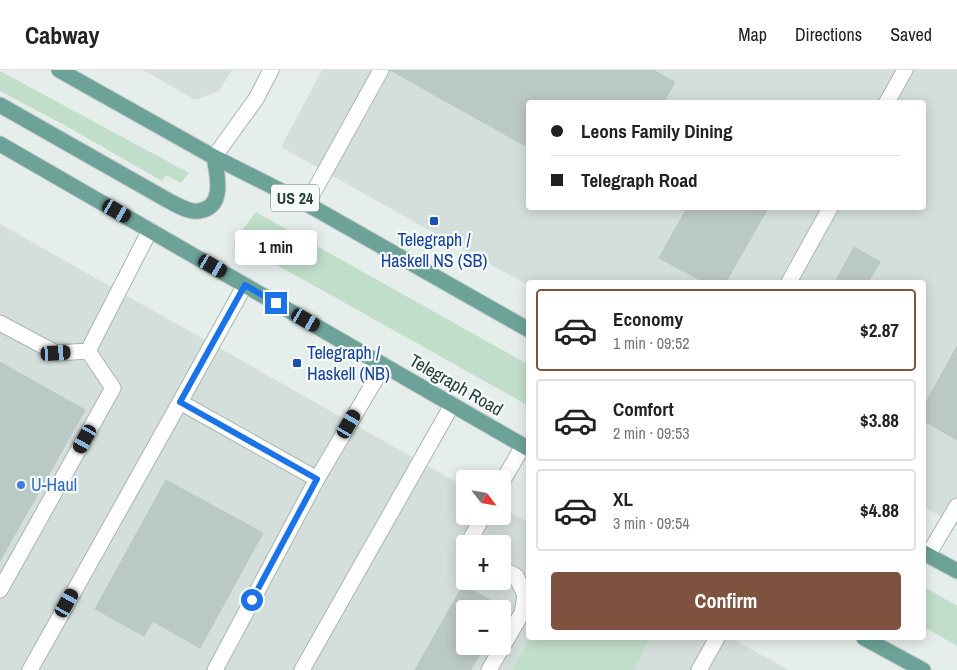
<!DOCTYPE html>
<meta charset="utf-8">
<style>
:root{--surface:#fff;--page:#f2f2f2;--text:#222;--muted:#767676;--line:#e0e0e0;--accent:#7d5340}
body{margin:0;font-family:"Archivo Narrow",sans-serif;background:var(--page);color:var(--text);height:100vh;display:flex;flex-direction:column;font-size:19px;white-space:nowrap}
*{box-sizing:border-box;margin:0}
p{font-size:16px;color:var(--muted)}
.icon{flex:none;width:28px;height:28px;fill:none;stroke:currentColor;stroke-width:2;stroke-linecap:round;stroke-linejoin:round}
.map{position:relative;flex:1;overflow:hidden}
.details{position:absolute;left:526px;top:210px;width:400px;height:360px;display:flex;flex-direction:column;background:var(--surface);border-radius:5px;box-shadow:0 2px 12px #0003}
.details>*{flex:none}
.top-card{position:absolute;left:526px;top:30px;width:400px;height:110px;border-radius:5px;box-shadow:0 2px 12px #0003;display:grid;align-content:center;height:110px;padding:0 25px;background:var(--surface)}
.needle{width:32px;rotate:121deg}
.buttons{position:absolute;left:456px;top:400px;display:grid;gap:10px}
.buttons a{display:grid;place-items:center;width:55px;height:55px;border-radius:5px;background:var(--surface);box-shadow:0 2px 12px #0003;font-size:25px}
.end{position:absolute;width:22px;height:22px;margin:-11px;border:6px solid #1a73e8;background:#fff;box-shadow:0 0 0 2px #fff}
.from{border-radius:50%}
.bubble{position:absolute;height:35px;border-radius:5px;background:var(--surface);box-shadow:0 2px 12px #0003;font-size:16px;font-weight:700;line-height:35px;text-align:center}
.car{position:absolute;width:15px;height:30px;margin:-15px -8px;border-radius:6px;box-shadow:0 0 4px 1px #0007;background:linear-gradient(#222 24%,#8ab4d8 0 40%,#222 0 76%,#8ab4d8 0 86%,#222 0)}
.top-card b{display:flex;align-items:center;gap:18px;height:48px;font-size:19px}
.top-card b+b{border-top:1px solid var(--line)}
.top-card i{width:12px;height:12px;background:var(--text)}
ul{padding:9px 0 0;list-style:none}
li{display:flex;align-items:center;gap:15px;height:82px;margin:0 10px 8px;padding:0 15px;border:2px solid var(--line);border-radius:5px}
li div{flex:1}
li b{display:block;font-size:19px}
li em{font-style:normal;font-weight:700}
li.on{border-color:var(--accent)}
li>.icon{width:45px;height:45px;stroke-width:1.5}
.button{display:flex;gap:10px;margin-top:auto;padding:10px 25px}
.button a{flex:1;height:58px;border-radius:5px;background:var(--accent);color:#fff;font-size:20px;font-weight:700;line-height:58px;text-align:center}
header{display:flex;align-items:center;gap:30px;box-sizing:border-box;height:70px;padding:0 25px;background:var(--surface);border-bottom:1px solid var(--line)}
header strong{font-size:24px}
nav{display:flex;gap:28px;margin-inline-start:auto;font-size:18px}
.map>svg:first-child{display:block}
</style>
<header>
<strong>Cabway</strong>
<nav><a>Map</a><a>Directions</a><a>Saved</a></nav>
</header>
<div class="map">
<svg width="957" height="600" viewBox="0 0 957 600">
<rect width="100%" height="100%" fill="#e6eeeb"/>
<path fill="#d4deda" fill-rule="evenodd" d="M 143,0 L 232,0 L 219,21 L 195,30 Z
M 322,0 L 957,0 L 957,456 L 924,437 L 924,212 L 529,212 L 529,216 L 281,77 ZM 529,32 L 924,32 L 924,138 L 529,138 Z
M 0,154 L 465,417 L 465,446 L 502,446 L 503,438 L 529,453 L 529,568 L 731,568 L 789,600 L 0,600 ZM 465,474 L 502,474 L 502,511 L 465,511 ZM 465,539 L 502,539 L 502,576 L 465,576 Z"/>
<path fill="#c0deca" d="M 0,1 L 189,103 L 181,113 L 166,105 L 162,111 L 68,57 L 0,21 Z
M 256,142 L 529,295 L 529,336 L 234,171 Z
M 924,517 L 957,536 L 957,576 L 924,557 Z
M 530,568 L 649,568 L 635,600 L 512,600 Z"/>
<path fill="#bbc9c4" stroke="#b8c8c2" d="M 390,0 L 653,0 L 675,12 L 664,32 L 529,32 L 529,78 Z
M 687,138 L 768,138 L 726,212 L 704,212 L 659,188 Z
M 854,177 L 880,192 L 868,212 L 835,212 Z
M 957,276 L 957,370 L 924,351 L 924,336 Z
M 0,292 L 85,340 L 0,491 Z
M 166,410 L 263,463 L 200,578 L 152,551 L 144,566 L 95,539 Z
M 463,515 L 505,538 L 502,543 L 502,539 L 465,539 L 465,576 L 484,576 L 471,600 L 415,600 Z"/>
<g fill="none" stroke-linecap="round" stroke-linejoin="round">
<g stroke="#a8b6b2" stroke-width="17">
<path id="minor" d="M 887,32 L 905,0
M 214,87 L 256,29 L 271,0
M 307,134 L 381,0
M 789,212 L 830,138
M 245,215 L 180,332 L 317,409 L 384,295
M 0,253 L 56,283 L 88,281
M 88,281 L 150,160
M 502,412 L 523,376
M 468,474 L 483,446
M 928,485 L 957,436
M 0,520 L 113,318 L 88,281
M 30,600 L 180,332
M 215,600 L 317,409
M 302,600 L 452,335
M 489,600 L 522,543 L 525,525 L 516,506 L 502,499
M 699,600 L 717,568"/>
</g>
<g stroke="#c2cac8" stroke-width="17">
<path id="major" d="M 59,0 L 214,87 L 307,134 L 529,260
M 0,35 L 169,131 C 177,135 190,143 199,141 C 226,137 217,104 214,87
M 0,74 L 529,379
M 924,483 L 957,501
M 864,568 L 923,600"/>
</g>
<use href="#minor" stroke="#fff" stroke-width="15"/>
<use href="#major" stroke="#6ca298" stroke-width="15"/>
</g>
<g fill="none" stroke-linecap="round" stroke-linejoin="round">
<path stroke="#1a73e8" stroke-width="6" d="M 252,530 L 317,409 L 180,332 L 245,215 L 276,233"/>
</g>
<g fill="#1a4fb4" stroke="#f6faf9" stroke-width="2">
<rect x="429" y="146" width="10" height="10" rx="2.5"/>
<rect x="292" y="288" width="10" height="10" rx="2.5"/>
</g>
<circle fill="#3f7fe0" stroke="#f6faf9" stroke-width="2" cx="21" cy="415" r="5"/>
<g text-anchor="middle" stroke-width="4.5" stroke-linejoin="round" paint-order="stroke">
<rect fill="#f6faf9" stroke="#647873" stroke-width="1" x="271" y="114.5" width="48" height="27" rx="4"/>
<g font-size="16" font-weight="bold" fill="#25403a">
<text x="295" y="134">US 24</text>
</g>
<g font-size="18" fill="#164399" stroke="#f6faf9">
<text x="434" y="176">Telegraph /<tspan x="434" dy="21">Haskell NS (SB)</tspan></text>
<text x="307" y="289" text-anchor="start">Telegraph /<tspan x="307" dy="21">Haskell (NB)</tspan></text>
</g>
<g font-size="18" fill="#25403a" stroke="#f6faf9">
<text transform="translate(456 315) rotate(30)" y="6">Telegraph Road</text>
</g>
<g font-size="18" fill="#366cbe" stroke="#f6faf9" text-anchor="start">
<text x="31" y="421">U-Haul</text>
</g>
</g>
</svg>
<div class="buttons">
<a><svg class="needle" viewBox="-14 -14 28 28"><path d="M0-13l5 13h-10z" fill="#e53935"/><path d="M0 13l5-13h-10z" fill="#767676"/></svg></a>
<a>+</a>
<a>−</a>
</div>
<i class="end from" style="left:252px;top:530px"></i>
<i class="end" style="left:276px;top:233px"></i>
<div class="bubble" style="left:235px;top:160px;width:82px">1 min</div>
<i class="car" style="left:117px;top:141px;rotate:120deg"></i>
<i class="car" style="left:213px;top:196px;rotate:120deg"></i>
<i class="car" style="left:306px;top:250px;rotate:120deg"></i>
<i class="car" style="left:56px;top:283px;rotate:87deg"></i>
<i class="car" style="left:349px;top:354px;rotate:30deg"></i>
<i class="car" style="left:85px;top:369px;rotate:209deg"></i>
<i class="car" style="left:67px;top:533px;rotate:29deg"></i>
<div class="top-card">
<b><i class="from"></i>Leons Family Dining</b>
<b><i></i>Telegraph Road</b>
</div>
<section class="details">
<ul>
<li class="on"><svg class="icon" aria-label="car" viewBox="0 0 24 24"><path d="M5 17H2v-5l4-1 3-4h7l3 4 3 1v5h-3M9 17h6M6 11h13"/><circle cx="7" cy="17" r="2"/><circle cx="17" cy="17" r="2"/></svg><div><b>Economy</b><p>1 min · 09:52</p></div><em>$2.87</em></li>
<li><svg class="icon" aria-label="car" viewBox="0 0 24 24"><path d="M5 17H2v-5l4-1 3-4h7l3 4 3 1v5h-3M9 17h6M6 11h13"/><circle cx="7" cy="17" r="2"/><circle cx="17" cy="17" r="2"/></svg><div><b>Comfort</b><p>2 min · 09:53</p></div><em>$3.88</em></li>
<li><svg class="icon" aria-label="car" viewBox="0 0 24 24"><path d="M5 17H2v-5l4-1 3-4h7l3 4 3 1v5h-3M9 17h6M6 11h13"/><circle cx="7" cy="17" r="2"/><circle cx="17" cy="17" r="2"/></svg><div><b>XL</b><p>3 min · 09:54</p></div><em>$4.88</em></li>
</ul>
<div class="button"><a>Confirm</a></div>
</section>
</div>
